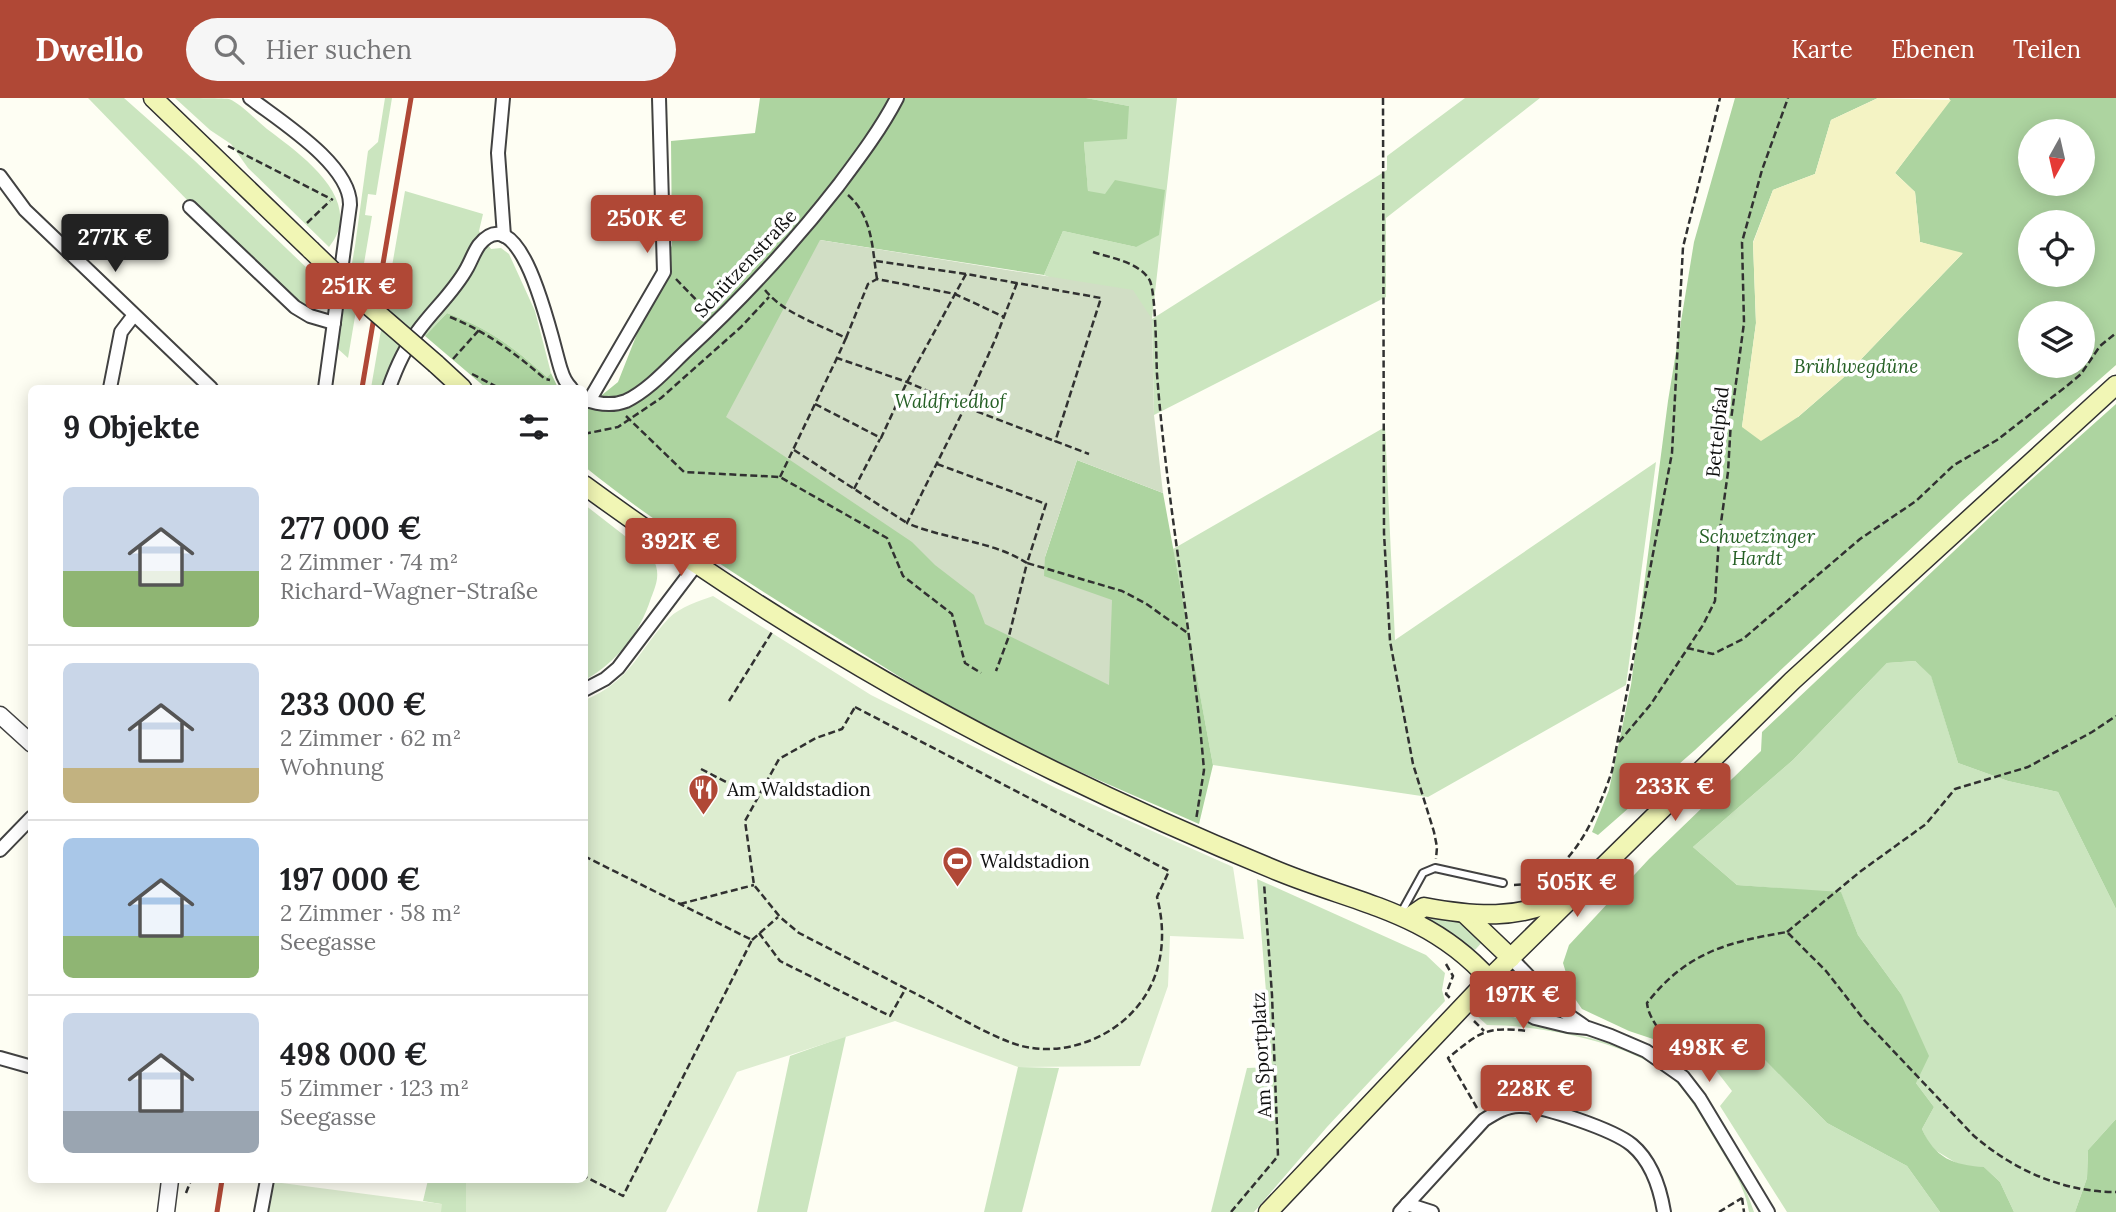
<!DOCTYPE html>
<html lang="de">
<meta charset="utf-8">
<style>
body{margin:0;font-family:Lora,serif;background:#f6f6f6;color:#202124;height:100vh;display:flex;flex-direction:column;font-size:26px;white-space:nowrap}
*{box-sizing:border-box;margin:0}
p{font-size:23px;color:#757577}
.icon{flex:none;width:38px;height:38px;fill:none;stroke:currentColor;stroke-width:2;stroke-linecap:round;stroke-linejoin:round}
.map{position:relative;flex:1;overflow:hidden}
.panel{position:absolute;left:28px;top:287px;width:560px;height:798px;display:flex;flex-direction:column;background:#fff;border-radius:10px;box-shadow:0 4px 18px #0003}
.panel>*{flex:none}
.needle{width:46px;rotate:188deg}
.controls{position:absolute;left:2018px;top:21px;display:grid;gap:14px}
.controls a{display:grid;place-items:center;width:77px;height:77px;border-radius:50%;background:#fff;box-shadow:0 4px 18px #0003;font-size:35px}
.price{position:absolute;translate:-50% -60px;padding:0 16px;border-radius:7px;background:#b04836;color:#fff;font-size:23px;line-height:46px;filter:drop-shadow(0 2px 4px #0008)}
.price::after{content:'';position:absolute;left:50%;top:42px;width:21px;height:16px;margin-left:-10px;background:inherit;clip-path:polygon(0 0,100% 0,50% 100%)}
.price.on{background:#222;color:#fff}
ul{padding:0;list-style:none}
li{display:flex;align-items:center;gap:21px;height:175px;padding:0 35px}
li+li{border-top:2px solid #e0e0e0}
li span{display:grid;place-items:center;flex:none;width:196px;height:140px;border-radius:10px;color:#555}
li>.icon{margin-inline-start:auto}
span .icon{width:84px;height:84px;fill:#fffc;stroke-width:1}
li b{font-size:30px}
h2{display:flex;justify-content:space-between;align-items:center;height:84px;padding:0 35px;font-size:30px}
header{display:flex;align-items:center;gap:42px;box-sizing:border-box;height:98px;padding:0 35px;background:#b04836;color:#fff}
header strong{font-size:33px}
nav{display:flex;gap:38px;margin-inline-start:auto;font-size:24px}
.search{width:490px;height:63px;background:#f6f6f6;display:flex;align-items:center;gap:18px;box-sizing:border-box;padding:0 24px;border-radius:38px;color:#757577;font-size:26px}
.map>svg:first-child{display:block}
.green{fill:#cbe5bf}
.forest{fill:#add4a0;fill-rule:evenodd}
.sand{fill:#f4f3c4}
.cemetery{fill:#d1dec5}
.pitch{fill:#ddedd0}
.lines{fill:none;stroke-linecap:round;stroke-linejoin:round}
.service-casing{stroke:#424242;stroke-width:10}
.minor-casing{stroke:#424242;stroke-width:16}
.tertiary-casing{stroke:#424242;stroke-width:19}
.secondary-casing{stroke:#313131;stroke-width:21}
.path{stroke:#313131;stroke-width:2.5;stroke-dasharray:7 3.5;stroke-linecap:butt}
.service{stroke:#fff;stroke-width:6}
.minor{stroke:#fff;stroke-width:12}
.tertiary{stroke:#fff;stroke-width:16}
.secondary{stroke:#f1f6b5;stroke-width:18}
.rail{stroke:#b04836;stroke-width:5}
.secondary-bridge-casing{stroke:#313131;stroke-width:21;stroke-linecap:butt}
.secondary-bridge{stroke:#f1f6b5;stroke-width:18}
.labels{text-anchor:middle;stroke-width:7;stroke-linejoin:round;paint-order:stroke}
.street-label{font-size:19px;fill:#0f0f0f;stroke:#fff}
.park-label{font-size:19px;font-style:italic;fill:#266026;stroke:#fff}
.poi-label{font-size:19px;fill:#0f0f0f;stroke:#fff;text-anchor:start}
</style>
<header>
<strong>Dwello</strong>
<div class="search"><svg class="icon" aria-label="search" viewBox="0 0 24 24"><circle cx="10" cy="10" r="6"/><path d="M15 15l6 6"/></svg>Hier suchen</div>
<nav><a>Karte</a><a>Ebenen</a><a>Teilen</a></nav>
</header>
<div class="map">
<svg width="2116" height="1114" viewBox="0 0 2116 1114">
<rect width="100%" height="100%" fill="#fefef3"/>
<!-- green -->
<g class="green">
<polygon points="88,0 124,0 195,63 333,195 312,215 297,205 192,107"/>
<path d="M175,0c13,0 44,0 54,1 11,4 28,22 38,30 33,25 100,71 62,118l-81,-79 -17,-24 -21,-14z"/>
<polygon points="385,0 392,0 376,97 368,96 365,117 372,118 348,260 337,250 355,148 368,53 378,44"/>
<polygon points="1086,0 1177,0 1152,221 1387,72 1387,58 1465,0 1540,0 1386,120 1386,199 1154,317 1152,221 1044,177 1063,133 1136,149 1105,97 1088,94 1084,44 1129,8"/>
<path d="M405,93l78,23 -4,17 12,18 10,-1 8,6 26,57 16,62 -4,4c-34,-30 -57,-48 -100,-64l-22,23 -12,-11 -17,27 -13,36h-12z"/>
<polygon points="1385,329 1395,542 1656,364 1626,587 1428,699 1213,667 1173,451"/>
<path d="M585,407l67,52c9,15 5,26 -1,41 -11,35 -34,64 -66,82z"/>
<polygon points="1915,563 1931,577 1958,665 2008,683 2058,694 2116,811 2116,1021 2088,1052 2087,1080 2075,1114 2014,1114 2000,1084 1984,1069 1961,1068 1930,1049 1922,1031 1934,1009 1916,985 1901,896 1858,837 1841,795 1737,787 1693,749 1793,662 1887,565"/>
<polygon points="1257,781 1426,857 1445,875 1442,892 1445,903 1327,1029 1254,1114 1211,1114 1247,970 1272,969"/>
<polygon points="1426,818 1466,825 1484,842 1475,852 1425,821"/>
<path d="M1488,914c25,1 37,12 61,17 41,9 91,17 124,47 18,16 30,39 43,60 15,25 29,48 38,76h-5c-4,-26 -18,-45 -31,-67 -14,-23 -26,-47 -45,-66 -40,-37 -134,-54 -186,-54l-11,-10z"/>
<polygon points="846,938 807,1114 757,1114 790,958"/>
<polygon points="1750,947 1827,1025 1907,1068 1940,1114 1787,1114 1720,1008 1732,993 1715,971"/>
<polygon points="1018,969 1059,970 1022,1114 984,1114"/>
<polygon points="428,1082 466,1082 466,1114 441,1114 441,1106 423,1103"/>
</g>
<!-- forest -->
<g class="forest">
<path d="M760,0h326l43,8 -2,33 -43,3 4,49 17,3 10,-14 50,10 -6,45 -23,12 -73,-16 -19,44 -224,-35 225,317 32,-97 86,33 50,272 -14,59c-76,-34 -154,-65 -227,-105 -48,-26 -94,-56 -141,-85 -84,-52 -169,-105 -246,-167l-1,-64 18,-8 16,-13 54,-137 -1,-104 84,-8z"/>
<path d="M1735,0h143l-47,22 -16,54 -42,16 -20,52 3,81 -14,104 56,-10 45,-39 119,-124 -42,-12 -5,-50 -20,-19 55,-73 -1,-2h167v267l-153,135 -268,250 -97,85 -6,-3 17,-42 22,-105 37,-284 26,-159zM2030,33h52v53h-52zM2030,124h52v53h-52zM2030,215h52v53h-52z"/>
<path d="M447,215c43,16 66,34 100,64l4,-4 7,15h-72l-61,-52z"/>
<path d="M2116,306v505l-58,-117 -50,-11 -50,-18 -27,-87 -16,-15 -28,2 -94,97 -100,87 44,38 104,7 17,43 43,59 28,62 -13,27 18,24 -12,22c13,29 31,36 62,38l16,15 14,30h-74l-33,-46 -80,-43 -77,-78 -29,18 -33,-23 -17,5 -42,-14 -47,-22 -9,-13 -10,-33 6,-18 80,-86 112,-108 1,-19 243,-229z"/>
<polygon points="2116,1021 2116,1114 2075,1114 2087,1080 2088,1052"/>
</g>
<!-- sand -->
<polygon class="sand" points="1878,0 1951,2 1895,75 1915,94 1920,144 1963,155 1843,280 1798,319 1761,343 1742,329 1756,225 1753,145 1773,92 1815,76 1831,22"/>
<!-- cemetery -->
<polygon class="cemetery" points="820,142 1133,192 1152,221 1154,317 1163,395 1077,362 1045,459 1044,478 1112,502 1109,587 985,526 974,497 935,467 912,444 726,319"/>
<!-- pitch -->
<g class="pitch">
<path d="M713,498l158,99 187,94 175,78 11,72 -74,-3 -2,50 -28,80 -122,1 -123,-46 -158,51 -71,140h-200v-32h118l1,-480c47,-20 52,-48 84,-82 11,-11 30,-17 44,-22z"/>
<polygon points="274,1084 442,1106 441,1114 269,1114"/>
</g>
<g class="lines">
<defs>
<polyline id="service" points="1401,815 1423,775 1435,770 1503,785"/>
<g id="minor">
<path d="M250,0c30,23 101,67 100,107l-25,183"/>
<polyline points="503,0 498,55 504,138"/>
<polyline points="0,78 25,112 211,290"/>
<polyline points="190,109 295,209 310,218 334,225"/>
<polyline points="110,290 121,234 134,217"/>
<path d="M389,290c7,-20 15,-39 29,-57 15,-21 36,-39 49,-63 4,-7 7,-16 12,-23 44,-54 75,106 82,125 2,7 5,13 10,18"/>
<path d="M584,301c13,5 29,7 42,2 23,-11 43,-34 61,-51 55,-51 105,-105 151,-164 21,-28 43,-57 59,-88"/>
<polyline points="589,303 664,174 659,0"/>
<polyline points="584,592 605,581 618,570 696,467"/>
<polyline points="0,752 32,719"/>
<polyline points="1511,860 1561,912 1584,928"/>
<polyline points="1489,881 1508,905 1535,920 1568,928 1588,930 1611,938 1646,953 1683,979 1700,1001 1768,1114"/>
<polyline points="0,960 32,969"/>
<polyline points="1407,1106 1432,1114"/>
<polyline points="261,1114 267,1082"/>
<path d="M1400,1114l84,-92c11,-7 22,-14 35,-14 23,-1 95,24 113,39 19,16 28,43 32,67"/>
</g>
<g id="tertiary">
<polyline points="0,617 32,646"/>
<polyline points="166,1114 170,1082"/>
</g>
<g id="secondary">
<polyline points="153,0 311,152"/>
<polyline points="436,266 462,290"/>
<path d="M584,387c149,109 304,205 470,286 74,36 150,70 226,101 79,32 149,40 209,107"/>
<polyline points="1466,817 1511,860"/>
<path d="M1408,820l16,-11c49,9 96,14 141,-11"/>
<polyline points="1268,1114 1489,881 1792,583 2116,287"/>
</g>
</defs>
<!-- service casing -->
<use href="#service" class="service-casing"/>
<!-- minor casing -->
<use href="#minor" class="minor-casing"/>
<!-- tertiary casing -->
<use href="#tertiary" class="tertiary-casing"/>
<!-- secondary casing -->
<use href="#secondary" class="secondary-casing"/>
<!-- path -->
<g class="path">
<polyline points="1383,0 1384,435 1390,543 1413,666 1434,734 1437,749 1436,761"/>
<polyline points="228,48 333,102"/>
<path d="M848,97c25,22 24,53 29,84"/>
<polyline points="307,125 330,103"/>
<path d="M1093,154c18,6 45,10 56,27 7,10 7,77 8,95 10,132 36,263 47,396l-8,50"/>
<polyline points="876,163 966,176"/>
<polyline points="676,181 708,214"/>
<polyline points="1017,185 995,242 965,309 1089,356"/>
<path d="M765,192c18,23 55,35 81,48l-9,20 70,24 58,25 -58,116c39,17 84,17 120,40l-18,73 -13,35"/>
<path d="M450,219c37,15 65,36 95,62l5,1"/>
<polyline points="846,240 868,186 877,181 955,196 1004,219"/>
<polyline points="453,261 479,232"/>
<polyline points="472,276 499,290"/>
<polyline points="815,306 881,340 907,284 966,176 1101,200 1055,344"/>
<polyline points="626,318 684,374 780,379 887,440 903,478 952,516 965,565 981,575"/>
<polyline points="584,336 618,329 661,300 741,229 769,199"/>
<polyline points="794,352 907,425"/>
<polyline points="937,366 1046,406 1027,465 1122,493 1145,505 1189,536"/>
<polyline points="780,379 837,260"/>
<polyline points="854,391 880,341"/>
<polyline points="1687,550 1713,556 1743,541 1860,441 1916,403 1954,367 1997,342 2068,287 2081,276 2100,248 2116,235"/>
<polyline points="729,603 772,534"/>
<path d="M855,609l314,164 -12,26c10,38 6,79 -20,110 -29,35 -82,52 -125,36 -30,-11 -62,-31 -90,-46 -41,-21 -82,-43 -123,-64l-19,-16 -26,-32 -9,-64 34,-62 37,-21 26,-9z"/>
<polyline points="1619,644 1651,606 1703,527 1715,503 1719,439 1728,374 1731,322 1744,225 1742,144 1762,72 1788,0"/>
<polyline points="701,671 757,700"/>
<polyline points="584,758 752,842 623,1098 584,1078"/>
<path d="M1514,787c55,0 83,-70 98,-114l60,-318 11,-206 37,-149"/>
<polyline points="680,806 754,787"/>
<polyline points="1787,834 1861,773 1926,726 1955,691 2028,669 2092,634 2116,618"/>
<polyline points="759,835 780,863 890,918 906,890"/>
<polyline points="752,842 778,819"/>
<polyline points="1446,866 1453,878 1446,896 1450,900"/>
<polyline points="1474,923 1484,933"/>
<path d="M1665,948c-3,-18 -16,-25 -18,-43 39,-50 80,-61 140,-71l39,39 39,50 108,114c40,35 90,57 143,57"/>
<path d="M1477,1010l-29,-50c32,-26 37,-32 80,-27"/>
<polyline points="186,1095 191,1082"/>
<polyline points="1742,1100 1744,1114"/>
<polyline points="1231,1114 1278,1058 1272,897 1264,785"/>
<polyline points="1719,1114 1742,1100"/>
</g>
<!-- service -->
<use href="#service" class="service"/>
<!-- minor -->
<use href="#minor" class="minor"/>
<!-- tertiary -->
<use href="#tertiary" class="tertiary"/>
<!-- secondary -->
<use href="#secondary" class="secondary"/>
<!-- rail -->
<g class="rail">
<polyline points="362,290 411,0"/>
<polyline points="217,1114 222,1082"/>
</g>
<defs>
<polyline id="secondary-bridge" points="311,152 369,208 436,266"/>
</defs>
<!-- secondary-bridge casing -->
<use href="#secondary-bridge" class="secondary-bridge-casing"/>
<!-- secondary-bridge -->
<use href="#secondary-bridge" class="secondary-bridge"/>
</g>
<!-- icons -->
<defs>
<symbol id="restaurant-pin" viewBox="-11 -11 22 30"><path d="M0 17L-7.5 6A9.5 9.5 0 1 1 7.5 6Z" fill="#b04836" stroke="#fff"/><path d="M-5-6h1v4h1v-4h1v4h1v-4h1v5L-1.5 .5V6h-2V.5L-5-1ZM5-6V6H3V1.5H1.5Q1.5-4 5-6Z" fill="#fff"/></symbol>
<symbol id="stadium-pin" viewBox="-11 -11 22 30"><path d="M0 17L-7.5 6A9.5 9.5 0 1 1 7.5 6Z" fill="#b04836" stroke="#fff"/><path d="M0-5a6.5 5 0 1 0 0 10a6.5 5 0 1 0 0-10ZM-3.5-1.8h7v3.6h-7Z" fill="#fff"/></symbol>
</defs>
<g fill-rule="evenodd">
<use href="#restaurant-pin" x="686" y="674" width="35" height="47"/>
<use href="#stadium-pin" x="940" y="746" width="35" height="47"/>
</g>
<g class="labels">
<!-- street labels -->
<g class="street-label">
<text transform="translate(745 165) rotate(-47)" y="7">Schützenstraße</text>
<text transform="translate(1717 334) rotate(-84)" y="7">Bettelpfad</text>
<text transform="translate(1261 957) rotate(-93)" y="7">Am Sportplatz</text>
</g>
<!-- park labels -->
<g class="park-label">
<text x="1856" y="275">Brühlwegdüne</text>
<text x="950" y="310">Waldfriedhof</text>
<text x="1757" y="445">Schwetzinger<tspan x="1757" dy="22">Hardt</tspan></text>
</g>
<!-- poi labels -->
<g class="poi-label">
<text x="727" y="698">Am Waldstadion</text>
<text x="980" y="770">Waldstadion</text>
</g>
</g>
</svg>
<div class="controls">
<a><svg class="needle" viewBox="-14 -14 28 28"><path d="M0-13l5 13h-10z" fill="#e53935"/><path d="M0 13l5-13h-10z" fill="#757577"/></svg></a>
<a><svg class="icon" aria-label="locate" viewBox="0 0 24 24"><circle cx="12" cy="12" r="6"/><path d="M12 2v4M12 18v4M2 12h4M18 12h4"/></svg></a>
<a><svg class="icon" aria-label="layers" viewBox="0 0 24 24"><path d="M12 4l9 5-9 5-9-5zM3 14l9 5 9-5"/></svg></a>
</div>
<b class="price" style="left:647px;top:157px">250K €</b>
<b class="price on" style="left:115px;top:176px">277K €</b>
<b class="price" style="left:359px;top:225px">251K €</b>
<b class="price" style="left:681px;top:480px">392K €</b>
<b class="price" style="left:1675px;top:725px">233K €</b>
<b class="price" style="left:1577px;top:821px">505K €</b>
<b class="price" style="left:1523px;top:933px">197K €</b>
<b class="price" style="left:1709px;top:986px">498K €</b>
<b class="price" style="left:1536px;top:1027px">228K €</b>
<section class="panel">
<h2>9 Objekte<svg class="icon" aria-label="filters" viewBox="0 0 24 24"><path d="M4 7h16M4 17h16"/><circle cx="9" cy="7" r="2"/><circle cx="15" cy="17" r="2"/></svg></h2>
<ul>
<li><span style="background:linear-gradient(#c9d6e8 60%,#8fb573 0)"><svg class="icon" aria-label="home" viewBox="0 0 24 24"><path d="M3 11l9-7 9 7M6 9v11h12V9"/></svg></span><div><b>277 000 €</b><p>2 Zimmer · 74 m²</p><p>Richard-Wagner-Straße</p></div></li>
<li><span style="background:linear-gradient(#c9d6e8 75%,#c2b280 0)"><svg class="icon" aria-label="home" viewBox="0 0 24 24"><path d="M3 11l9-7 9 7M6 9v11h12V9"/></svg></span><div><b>233 000 €</b><p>2 Zimmer · 62 m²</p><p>Wohnung</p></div></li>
<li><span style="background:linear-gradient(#a9c7e8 70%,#8fb573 0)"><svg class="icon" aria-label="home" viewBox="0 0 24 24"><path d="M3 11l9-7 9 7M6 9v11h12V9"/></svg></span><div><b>197 000 €</b><p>2 Zimmer · 58 m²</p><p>Seegasse</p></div></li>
<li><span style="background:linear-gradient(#c9d6e8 70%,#9aa5b1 0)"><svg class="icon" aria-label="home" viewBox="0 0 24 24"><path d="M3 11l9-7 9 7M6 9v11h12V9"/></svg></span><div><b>498 000 €</b><p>5 Zimmer · 123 m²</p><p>Seegasse</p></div></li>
</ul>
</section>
</div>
